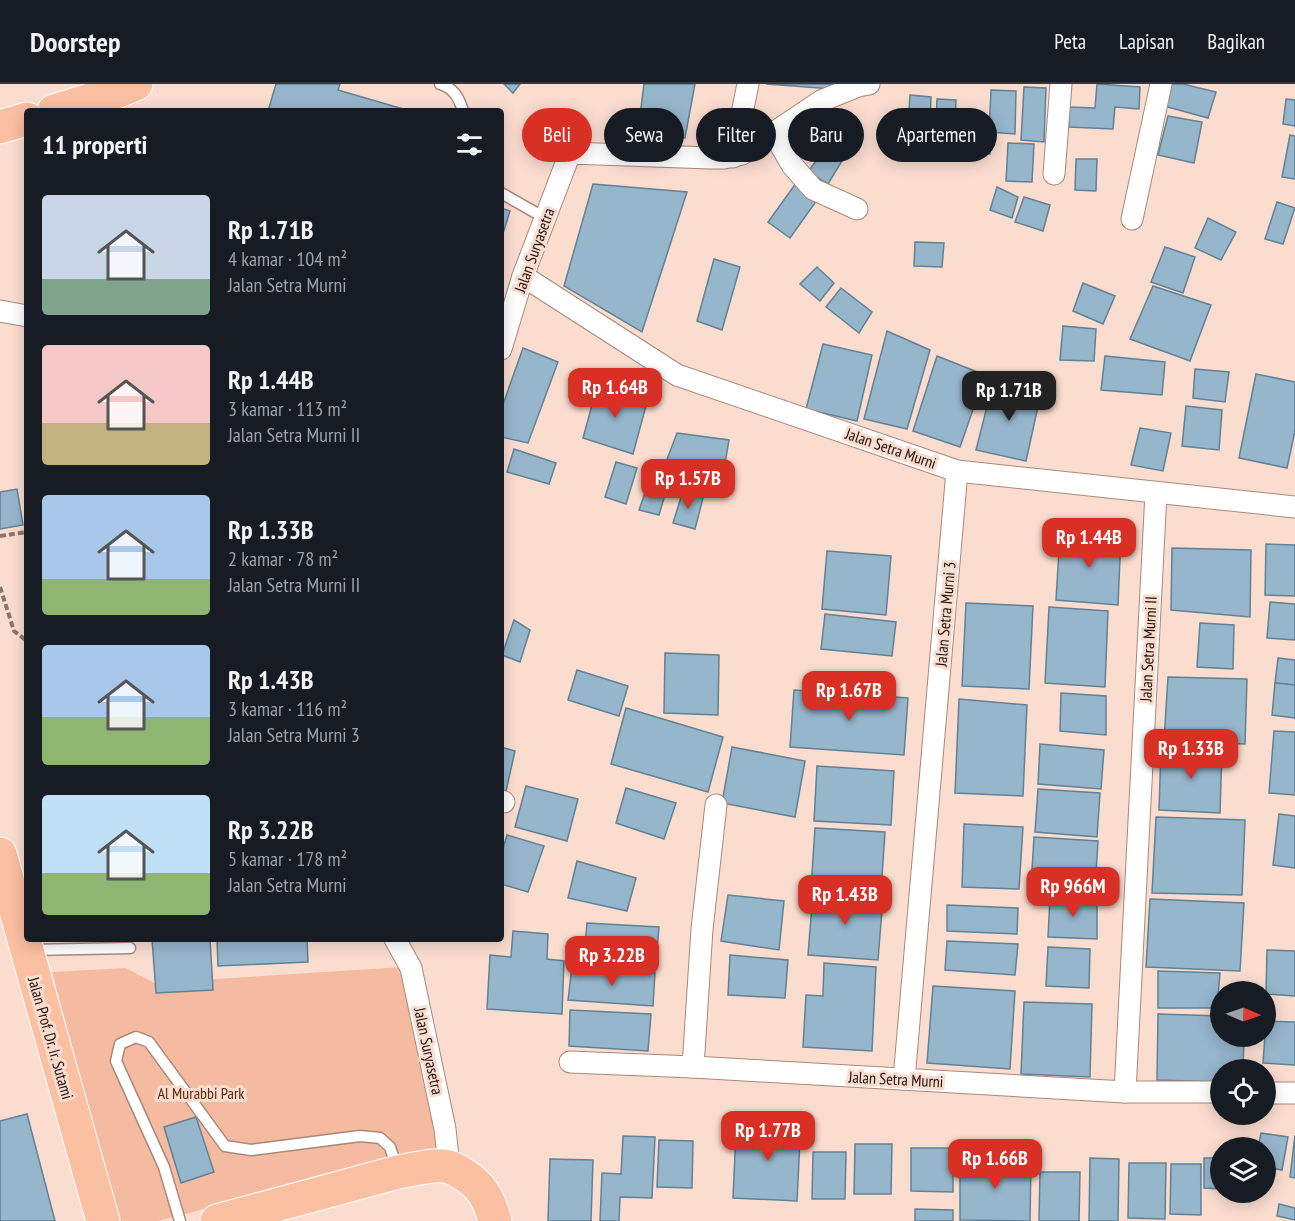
<!DOCTYPE html>
<html lang="id">
<meta charset="utf-8">
<style>
body{margin:0;font-family:"PT Sans Narrow",sans-serif;background:#20242c;color:#f1f3f6;height:100vh;display:flex;flex-direction:column;font-size:22px;white-space:nowrap}
*{box-sizing:border-box;margin:0}
p{font-size:20px;color:#9ea1a6}
.icon{flex:none;width:33px;height:33px;fill:none;stroke:currentColor;stroke-width:2;stroke-linecap:round;stroke-linejoin:round}
.map{position:relative;flex:1;overflow:hidden}
.sheet{position:absolute;left:24px;top:24px;width:480px;height:834px;display:flex;flex-direction:column;background:#171b24;border-radius:6px;box-shadow:0 3px 15px #0003}
.sheet>*{flex:none}
.hud{position:absolute;left:522px;top:24px;width:570px;height:54px;display:flex;gap:12px}
.needle{width:39px;rotate:92deg}
.buttons{position:absolute;left:1210px;top:897px;display:grid;gap:12px}
.buttons a{display:grid;place-items:center;width:66px;height:66px;border-radius:50%;background:#171b24;box-shadow:0 3px 15px #0003;font-size:30px}
.price{position:absolute;translate:-50% -51px;padding:0 14px;border-radius:12px;background:#d93025;color:#fff;font-size:20px;line-height:39px;filter:drop-shadow(0 2px 3px #0008)}
.price::after{content:'';position:absolute;left:50%;top:36px;width:18px;height:14px;margin-left:-9px;background:inherit;clip-path:polygon(0 0,100% 0,50% 100%)}
.price.on{background:#222;color:#fff}
ul{padding:0;list-style:none}
li{display:flex;align-items:center;gap:18px;height:150px;padding:0 18px}
li span{display:grid;place-items:center;flex:none;width:168px;height:120px;border-radius:6px;color:#555}
li>.icon{margin-inline-start:auto}
span .icon{width:72px;height:72px;fill:#fffc;stroke-width:1}
li b{font-size:26px}
h2{display:flex;justify-content:space-between;align-items:center;height:72px;padding:0 18px;font-size:26px}
.chip{padding:0 21px;border-radius:27px;background:#171b24;box-shadow:0 3px 15px #0003;font-size:21px;line-height:54px}
.chip.on{background:#d93025;color:#fff}
header{display:flex;align-items:center;gap:36px;box-sizing:border-box;height:84px;padding:0 30px;background:#171b24;border-bottom:2px solid #363941}
header strong{font-size:28px}
nav{display:flex;gap:33px;margin-inline-start:auto;font-size:21px}
.map>svg:first-child{display:block}
.green{fill:#f4bba0}
.building{fill:#96b6cc;stroke:#628195;stroke-width:1.5}
.lines{fill:none;stroke-linecap:round;stroke-linejoin:round}
.lane-casing{stroke:#a98879;stroke-width:13}
.street-casing{stroke:#a98879;stroke-width:23}
.primary-casing{stroke:#fff;stroke-width:35}
.path{stroke:#8a756b;stroke-width:4;stroke-dasharray:6 3;stroke-linecap:butt}
.lane{stroke:#fff;stroke-width:10}
.street{stroke:#fff;stroke-width:21}
.primary{stroke:#fbbfa1;stroke-width:33}
.labels{text-anchor:middle;stroke-width:6;stroke-linejoin:round;paint-order:stroke}
.street-label{font-size:16px;fill:#1a0e08;stroke:#fbddd0}
.park-label{font-size:16px;fill:#5e2605;stroke:#fbddd0}
</style>
<header>
<strong>Doorstep</strong>
<nav><a>Peta</a><a>Lapisan</a><a>Bagikan</a></nav>
</header>
<div class="map">
<svg width="1295" height="1137" viewBox="0 0 1295 1137">
<rect width="100%" height="100%" fill="#fbddd0"/>
<!-- green -->
<polygon class="green" points="403,883 446,1062 158,1137 118,1137 52,888 126,884 154,899"/>
<!-- building -->
<g class="building">
<polygon points="276,0 340,0 338,6 410,27 268,27"/>
<polygon points="504,0 520,0 513,9"/>
<polygon points="644,0 695,0 685,54 638,47"/>
<polygon points="766,0 847,0 846,6"/>
<polygon points="1097,0 1140,3 1139,25 1115,23 1113,45 1069,43 1069,23 1095,24"/>
<polygon points="1170,0 1183,0 1216,8 1208,34 1164,22"/>
<polygon points="1024,3 1046,4 1044,58 1021,56"/>
<polygon points="991,6 1016,7 1015,50 989,48"/>
<polygon points="910,11 931,13 930,43 908,41"/>
<polygon points="937,15 956,16 955,43 936,42"/>
<polygon points="1286,15 1295,16 1295,42 1283,40"/>
<polygon points="1168,32 1202,38 1194,79 1158,71"/>
<polygon points="951,47 990,50 990,70 950,68"/>
<polygon points="1290,51 1295,52 1295,95 1282,93"/>
<polygon points="1008,59 1034,60 1032,98 1006,97"/>
<polygon points="828,60 845,72 828,100 808,88"/>
<polygon points="1076,75 1097,75 1096,107 1075,106"/>
<polygon points="799,95 820,112 790,154 768,138"/>
<polygon points="593,100 687,108 642,248 564,202"/>
<polygon points="997,103 1018,113 1012,134 990,126"/>
<polygon points="1024,113 1050,121 1043,147 1015,138"/>
<polygon points="1277,118 1295,124 1283,160 1265,155"/>
<polygon points="501,124 510,127 501,156"/>
<polygon points="1208,134 1236,148 1221,176 1195,164"/>
<polygon points="915,158 944,159 942,183 914,182"/>
<polygon points="1165,163 1195,173 1183,209 1151,198"/>
<polygon points="714,175 740,183 722,246 697,237"/>
<polygon points="817,183 834,199 820,217 800,200"/>
<polygon points="1083,199 1115,212 1103,240 1073,227"/>
<polygon points="1153,202 1211,221 1190,277 1130,255"/>
<polygon points="841,204 872,228 859,249 826,223"/>
<polygon points="1063,242 1096,245 1094,277 1060,276"/>
<polygon points="887,247 930,266 907,345 864,335"/>
<polygon points="823,260 872,271 857,337 806,325"/>
<polygon points="523,264 558,278 528,359 501,353 501,326"/>
<polygon points="937,272 985,291 960,363 913,347"/>
<polygon points="1105,272 1165,278 1162,311 1101,306"/>
<polygon points="1195,285 1229,288 1225,318 1193,314"/>
<polygon points="1256,290 1295,298 1295,347 1287,384 1239,374"/>
<polygon points="598,299 647,318 633,370 583,354"/>
<polygon points="993,299 1041,309 1026,377 976,366"/>
<polygon points="1186,322 1222,326 1219,366 1182,362"/>
<polygon points="1140,344 1171,349 1163,387 1131,381"/>
<polygon points="677,349 729,356 721,403 661,391"/>
<polygon points="514,365 556,379 549,400 507,388"/>
<polygon points="616,378 637,384 626,420 605,413"/>
<polygon points="651,392 669,397 659,431 639,426"/>
<polygon points="17,405 23,441 0,445 0,408"/>
<polygon points="683,407 703,414 695,445 673,439"/>
<polygon points="1060,450 1121,452 1118,521 1056,516"/>
<polygon points="1266,460 1295,461 1295,512 1265,511"/>
<polygon points="1172,464 1251,466 1250,533 1171,526"/>
<polygon points="827,467 891,472 886,531 822,525"/>
<polygon points="1270,518 1295,520 1295,556 1267,554"/>
<polygon points="966,519 1033,522 1029,605 962,602"/>
<polygon points="1049,523 1108,527 1105,603 1045,599"/>
<polygon points="825,530 896,538 892,572 821,565"/>
<polygon points="514,536 530,546 520,578 502,571"/>
<polygon points="1200,539 1234,541 1233,585 1197,583"/>
<polygon points="665,569 719,571 718,631 664,629"/>
<polygon points="1278,574 1295,576 1295,601 1275,599"/>
<polygon points="577,586 628,602 619,632 568,616"/>
<polygon points="1168,593 1247,595 1245,660 1164,656"/>
<polygon points="1275,599 1295,601 1295,634 1272,631"/>
<polygon points="794,606 908,614 904,671 790,663"/>
<polygon points="1061,609 1106,612 1106,651 1060,647"/>
<polygon points="959,615 1027,621 1023,712 955,709"/>
<polygon points="626,624 723,653 708,708 611,680"/>
<polygon points="1274,647 1295,648 1295,711 1269,709"/>
<polygon points="1040,660 1104,666 1101,705 1038,700"/>
<polygon points="501,663 515,667 506,707 501,706"/>
<polygon points="732,663 805,677 795,733 722,719"/>
<polygon points="1161,663 1222,665 1220,729 1159,726"/>
<polygon points="817,682 894,687 891,741 814,737"/>
<polygon points="526,702 578,715 567,757 515,743"/>
<polygon points="626,704 676,719 664,755 616,739"/>
<polygon points="1038,705 1100,709 1097,753 1035,748"/>
<polygon points="1279,730 1295,732 1295,784 1273,781"/>
<polygon points="1156,733 1245,736 1242,811 1152,809"/>
<polygon points="964,740 1023,743 1019,805 962,803"/>
<polygon points="815,744 885,748 881,808 811,804"/>
<polygon points="507,751 544,762 528,808 501,800 501,771"/>
<polygon points="1034,753 1098,757 1095,806 1031,802"/>
<polygon points="577,777 636,794 627,827 568,814"/>
<polygon points="813,808 883,813 878,876 808,871"/>
<polygon points="728,811 784,817 779,866 721,857"/>
<polygon points="1050,813 1097,815 1097,855 1048,853"/>
<polygon points="1150,815 1244,819 1240,887 1146,883"/>
<polygon points="947,821 1018,824 1017,850 947,847"/>
<polygon points="587,839 659,843 656,878 584,872"/>
<polygon points="513,847 548,850 547,875 564,877 562,930 487,925 490,871 511,873"/>
<polygon points="152,855 210,855 213,906 156,909"/>
<polygon points="217,855 307,855 308,878 218,882"/>
<polygon points="947,857 1018,860 1015,891 945,886"/>
<polygon points="1048,863 1090,865 1089,904 1046,902"/>
<polygon points="1267,866 1295,867 1295,912 1266,910"/>
<polygon points="730,871 788,876 785,914 728,911"/>
<polygon points="824,879 876,883 872,967 803,963 806,911 823,912"/>
<polygon points="572,883 655,889 653,922 568,916"/>
<polygon points="1158,887 1220,889 1217,924 1158,924"/>
<polygon points="933,902 1015,907 1010,985 927,979"/>
<polygon points="1024,918 1092,920 1090,993 1021,990"/>
<polygon points="570,926 651,930 648,967 569,962"/>
<polygon points="1158,930 1221,932 1221,952 1244,952 1243,986 1221,986 1221,998 1157,996"/>
<polygon points="1266,937 1295,938 1295,981 1263,979"/>
<polygon points="27,1030 55,1137 0,1137 0,1037"/>
<polygon points="196,1033 214,1088 181,1099 164,1043"/>
<polygon points="767,1034 801,1036 797,1117 733,1114 736,1047 766,1049"/>
<polygon points="1261,1049 1288,1053 1282,1086 1266,1083 1266,1064 1258,1064"/>
<polygon points="1295,1051 1295,1094 1290,1093"/>
<polygon points="623,1052 655,1053 652,1114 620,1113 619,1137 600,1137 602,1089 621,1090"/>
<polygon points="659,1056 693,1057 692,1104 657,1103"/>
<polygon points="855,1060 892,1060 891,1110 854,1110"/>
<polygon points="911,1064 953,1064 953,1108 911,1107"/>
<polygon points="813,1068 846,1068 845,1115 812,1115"/>
<polygon points="1090,1074 1119,1075 1118,1137 1089,1137"/>
<polygon points="1204,1074 1221,1074 1221,1105 1204,1104"/>
<polygon points="550,1075 593,1076 591,1137 548,1137"/>
<polygon points="960,1076 1031,1077 1030,1137 960,1136"/>
<polygon points="1129,1079 1166,1079 1165,1135 1128,1134"/>
<polygon points="1171,1080 1201,1080 1201,1131 1170,1130"/>
<polygon points="1040,1088 1080,1088 1079,1137 1039,1137"/>
<polygon points="1279,1120 1295,1124 1295,1136 1277,1132"/>
<polygon points="915,1125 953,1126 953,1137 915,1137"/>
</g>
<g class="lines">
<defs>
<g id="lane">
<path d="M440,0c14,4 19,14 23,27"/>
<polyline points="501,109 545,134"/>
<polyline points="29,866 130,864"/>
<polyline points="180,1137 164,1083 116,977 120,960 136,953 149,958 225,1062 251,1066 360,1052 380,1054 390,1063 397,1084"/>
</g>
<g id="street">
<polyline points="774,50 792,81 813,105 857,125"/>
<polyline points="733,73 748,0"/>
<polyline points="1054,90 1061,0"/>
<polyline points="1132,135 1161,0"/>
<polyline points="523,192 677,291 957,387 1295,423"/>
<polyline points="0,227 27,232"/>
<polyline points="501,265 523,192 570,69 710,74 724,74 742,70 821,17 858,2 869,0"/>
<polyline points="501,717 504,718"/>
<polyline points="395,855 411,884 445,1045 449,1082"/>
<polyline points="570,978 693,983 1125,1008 1221,1008"/>
<polyline points="693,983 702,845 716,721"/>
<polyline points="904,995 957,387"/>
<polyline points="1125,1008 1156,409"/>
<polyline points="1266,1009 1295,1009"/>
</g>
<g id="primary">
<polyline points="54,27 116,8 136,0"/>
<polyline points="0,43 27,35"/>
<polyline points="0,770 103,1137"/>
<path d="M217,1137l181,-49c13,-2 38,-9 51,-5 4,1 9,4 12,6 21,12 28,26 34,48"/>
</g>
</defs>
<!-- lane casing -->
<use href="#lane" class="lane-casing"/>
<!-- street casing -->
<use href="#street" class="street-casing"/>
<!-- primary casing -->
<use href="#primary" class="primary-casing"/>
<!-- path -->
<g class="path">
<polyline points="0,452 27,448"/>
<polyline points="0,503 14,547 27,557"/>
</g>
<!-- lane -->
<use href="#lane" class="lane"/>
<!-- street -->
<use href="#street" class="street"/>
<!-- primary -->
<use href="#primary" class="primary"/>
</g>
<g class="labels">
<!-- street labels -->
<g class="street-label">
<text transform="translate(534 166) rotate(-70)" y="6">Jalan Suryasetra</text>
<text transform="translate(891 364) rotate(19)" y="6">Jalan Setra Murni</text>
<text transform="translate(945 530) rotate(-85)" y="6">Jalan Setra Murni 3</text>
<text transform="translate(1148 565) rotate(-87)" y="6">Jalan Setra Murni II</text>
<text transform="translate(51 954) rotate(74)" y="6">Jalan Prof. Dr. Ir. Sutami</text>
<text transform="translate(429 967) rotate(78)" y="6">Jalan Suryasetra</text>
<text transform="translate(896 995) rotate(3)" y="6">Jalan Setra Murni</text>
</g>
<!-- park labels -->
<g class="park-label">
<text x="201" y="1015">Al Murabbi Park</text>
</g>
</g>
</svg>
<div class="buttons">
<a><svg class="needle" viewBox="-14 -14 28 28"><path d="M0-13l5 13h-10z" fill="#e53935"/><path d="M0 13l5-13h-10z" fill="#9ea1a6"/></svg></a>
<a><svg class="icon" aria-label="locate" viewBox="0 0 24 24"><circle cx="12" cy="12" r="6"/><path d="M12 2v4M12 18v4M2 12h4M18 12h4"/></svg></a>
<a><svg class="icon" aria-label="layers" viewBox="0 0 24 24"><path d="M12 4l9 5-9 5-9-5zM3 14l9 5 9-5"/></svg></a>
</div>
<b class="price" style="left:615px;top:335px">Rp 1.64B</b>
<b class="price on" style="left:1009px;top:338px">Rp 1.71B</b>
<b class="price" style="left:688px;top:426px">Rp 1.57B</b>
<b class="price" style="left:1089px;top:485px">Rp 1.44B</b>
<b class="price" style="left:849px;top:638px">Rp 1.67B</b>
<b class="price" style="left:1191px;top:696px">Rp 1.33B</b>
<b class="price" style="left:1073px;top:834px">Rp 966M</b>
<b class="price" style="left:845px;top:842px">Rp 1.43B</b>
<b class="price" style="left:612px;top:903px">Rp 3.22B</b>
<b class="price" style="left:768px;top:1078px">Rp 1.77B</b>
<b class="price" style="left:995px;top:1106px">Rp 1.66B</b>
<div class="hud">
<a class="chip on">Beli</a>
<a class="chip">Sewa</a>
<a class="chip">Filter</a>
<a class="chip">Baru</a>
<a class="chip">Apartemen</a>
</div>
<section class="sheet">
<h2>11 properti<svg class="icon" aria-label="filters" viewBox="0 0 24 24"><path d="M4 7h16M4 17h16"/><circle cx="9" cy="7" r="2"/><circle cx="15" cy="17" r="2"/></svg></h2>
<ul>
<li><span style="background:linear-gradient(#c9d6e8 70%,#7fa58c 0)"><svg class="icon" aria-label="home" viewBox="0 0 24 24"><path d="M3 11l9-7 9 7M6 9v11h12V9"/></svg></span><div><b>Rp 1.71B</b><p>4 kamar · 104 m²</p><p>Jalan Setra Murni</p></div></li>
<li><span style="background:linear-gradient(#f6c9c9 65%,#c2b280 0)"><svg class="icon" aria-label="home" viewBox="0 0 24 24"><path d="M3 11l9-7 9 7M6 9v11h12V9"/></svg></span><div><b>Rp 1.44B</b><p>3 kamar · 113 m²</p><p>Jalan Setra Murni II</p></div></li>
<li><span style="background:linear-gradient(#a9c7e8 70%,#8fb573 0)"><svg class="icon" aria-label="home" viewBox="0 0 24 24"><path d="M3 11l9-7 9 7M6 9v11h12V9"/></svg></span><div><b>Rp 1.33B</b><p>2 kamar · 78 m²</p><p>Jalan Setra Murni II</p></div></li>
<li><span style="background:linear-gradient(#a9c7e8 60%,#8fb573 0)"><svg class="icon" aria-label="home" viewBox="0 0 24 24"><path d="M3 11l9-7 9 7M6 9v11h12V9"/></svg></span><div><b>Rp 1.43B</b><p>3 kamar · 116 m²</p><p>Jalan Setra Murni 3</p></div></li>
<li><span style="background:linear-gradient(#bfe0f5 65%,#8fb573 0)"><svg class="icon" aria-label="home" viewBox="0 0 24 24"><path d="M3 11l9-7 9 7M6 9v11h12V9"/></svg></span><div><b>Rp 3.22B</b><p>5 kamar · 178 m²</p><p>Jalan Setra Murni</p></div></li>
</ul>
</section>
</div>
